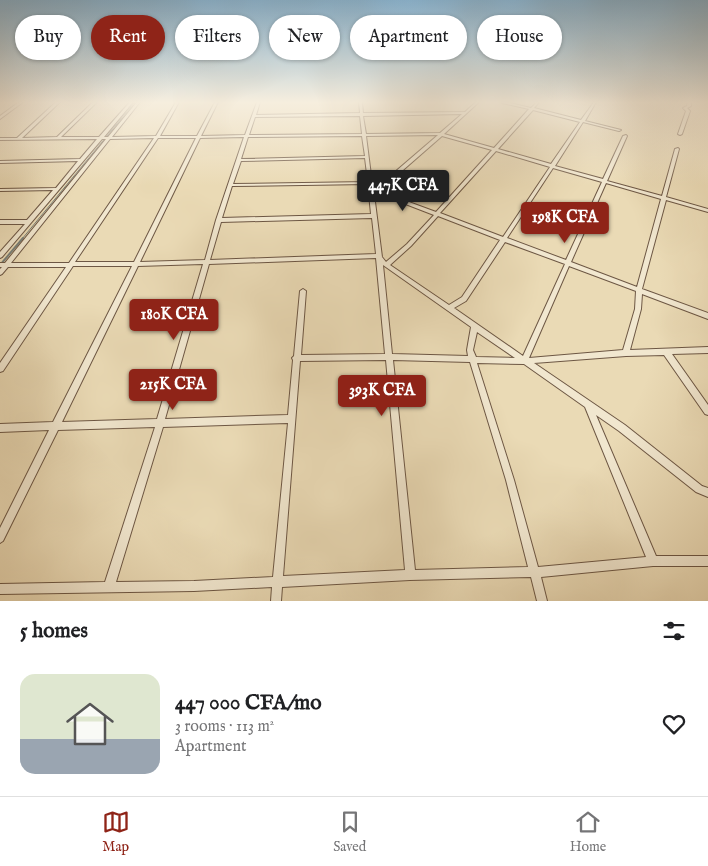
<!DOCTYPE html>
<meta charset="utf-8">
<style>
body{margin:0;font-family:"IM FELL English",serif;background:#f6f6f6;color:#202124;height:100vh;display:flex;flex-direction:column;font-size:19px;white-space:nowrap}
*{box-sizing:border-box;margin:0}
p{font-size:16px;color:#757577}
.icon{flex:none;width:28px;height:28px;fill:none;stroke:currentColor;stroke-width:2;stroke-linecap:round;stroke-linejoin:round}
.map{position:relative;height:601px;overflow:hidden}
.drawer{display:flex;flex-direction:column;background:#fff;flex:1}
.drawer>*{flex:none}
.top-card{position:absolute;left:15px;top:15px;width:679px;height:45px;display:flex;gap:10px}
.price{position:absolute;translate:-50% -42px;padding:0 11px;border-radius:5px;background:#8f2418;color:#fff;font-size:16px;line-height:32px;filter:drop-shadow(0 1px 2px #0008)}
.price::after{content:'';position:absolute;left:50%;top:30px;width:15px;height:11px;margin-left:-8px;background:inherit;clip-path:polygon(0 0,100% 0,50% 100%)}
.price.on{background:#222;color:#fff}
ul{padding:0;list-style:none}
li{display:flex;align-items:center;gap:15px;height:125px;padding:0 20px}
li+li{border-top:1px solid #e0e0e0}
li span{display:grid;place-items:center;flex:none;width:140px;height:100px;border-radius:15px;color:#555}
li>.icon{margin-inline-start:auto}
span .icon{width:60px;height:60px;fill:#fffc;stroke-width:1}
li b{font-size:21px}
h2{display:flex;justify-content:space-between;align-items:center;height:60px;padding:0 20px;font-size:21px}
.chip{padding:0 18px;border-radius:22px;background:#fff;box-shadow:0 1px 4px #0004;font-size:18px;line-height:45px}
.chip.on{background:#8f2418;color:#fff}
.dock{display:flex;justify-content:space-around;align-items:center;height:70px;border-top:1px solid #e0e0e0;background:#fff;font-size:14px;color:#757577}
.dock a{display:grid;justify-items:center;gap:2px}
.dock .on{color:#8f2418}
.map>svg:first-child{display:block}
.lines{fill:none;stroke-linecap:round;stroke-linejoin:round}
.stream-far1{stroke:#78807a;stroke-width:1}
.stream{stroke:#78807a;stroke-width:2}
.street-casing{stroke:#6d5744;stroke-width:2}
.street{fill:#f1e7cf;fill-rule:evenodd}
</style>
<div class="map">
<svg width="708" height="601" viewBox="0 0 708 601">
<rect width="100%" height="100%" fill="#eadab5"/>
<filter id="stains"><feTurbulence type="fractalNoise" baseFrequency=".004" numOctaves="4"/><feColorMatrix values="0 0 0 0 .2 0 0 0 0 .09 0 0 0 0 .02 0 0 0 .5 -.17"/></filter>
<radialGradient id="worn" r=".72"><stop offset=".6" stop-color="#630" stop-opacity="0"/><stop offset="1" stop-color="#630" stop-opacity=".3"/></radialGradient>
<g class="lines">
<!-- stream-far1 -->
<polyline class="stream-far1" points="22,239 135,102"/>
<!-- stream -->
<polyline class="stream" points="0,265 23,238"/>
<defs>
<g id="street">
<polygon points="19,102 23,102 0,119 0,116"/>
<path d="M56,102h4l-38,36 35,-1 36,-35h4l-36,35h38l31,-35h3l-29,35h4l29,-35h3l-28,35 44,-1 20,-34h3l-19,34h37l18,-34h3l-17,34 44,-1 12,-33h3l-4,13 104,-2 -1,-11h3l1,11 102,-1 11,-10h3l-35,32 50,14 35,-39 -27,-6v-1h4l25,6 6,-6h2l-5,6 47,12 13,-18h2l-11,19 36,9 -2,1 -36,-9 -28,44 48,13 20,-43 3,-1 1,1 -20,45 55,15 13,-47 3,-1 1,1 -13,48 42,12v3l-42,-12 -24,89 66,24v6l-66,-25 -1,15 -11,41 78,-3v6l-36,1 36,51v10l-3,-1 -41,-59 -38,1 -92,7 91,62 77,61 6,2v9l-12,-5 -77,-61 -23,-16 60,141h52v10h-55l-112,11 6,24h-10l-6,-24 -121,3 -128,7 -1,14h-10l1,-14 -78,4 -194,3v-10l105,-2 50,-155 -97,3 -55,111 -3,2v-15l49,-98 -49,2v-8l53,-2 79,-156h-59l-70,105 -3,1v-9l66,-96h-58l-6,7 -2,1v-6l2,-2h-2v-4h5l101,-124h-4l-100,118 -2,1v-6l25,-28h-25v-4h27l26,-30 -53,1v-2l56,-1 22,-27 -78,2v-2l80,-2 17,-20 -97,1v-2h17zM533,110l47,12 -29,42 -53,-15zM462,114l-22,19 -74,1 -3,-18zM360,116l2,18 -113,1 6,-18zM438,135l-64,55 -1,1 -7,-55zM362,136l3,20 -124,3 7,-22zM442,136l50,14 -56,62 -57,-21zM244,137l-28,83 -11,40 -65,2 60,-124zM154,138l-85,125h-58l99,-124zM158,138h38l-62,124h-59zM496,151l54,16 -47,70 -63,-24zM365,158l3,24 -135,2 8,-23zM553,168l49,14 -36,78 -59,-22zM606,183l55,16 -24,88 -66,-25zM368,184l3,30 -149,4 10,-32zM377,193l57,22 -27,29 -21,18 -4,-5 -8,-63zM438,216l62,24 -38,57 -13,8 -59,-40 21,-19zM372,218l4,36 -166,6 11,-38zM505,242l60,22 -42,92 -69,-48 12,-7zM376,258l9,96 -84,1 5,-64 -3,-2 -3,2 -6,65 -2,2 1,2 -5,55 -123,4 44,-155zM203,264l-46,155 -95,3 76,-156zM383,265l88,62 -4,23 1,6 -76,-2zM569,266l67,25 -1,18 -12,41 -94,8zM477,332l38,26 -39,-1 -3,-7zM386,360l19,210 -122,6 17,-215zM393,360l77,2 36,118 22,87 -113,3zM477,363l47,1 61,43 61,150 -108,10 -24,-87zM288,423l-15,154 -79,4 -78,1 47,-155z"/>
<polygon points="688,102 691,102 691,106 687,108 690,111 682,134 680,135 678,134 686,111 683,108 687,106"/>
</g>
</defs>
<!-- street casing -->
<use href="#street" class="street-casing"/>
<!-- street -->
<use href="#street" class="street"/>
</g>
<!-- sky -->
<linearGradient id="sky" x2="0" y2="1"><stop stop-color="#89b6d5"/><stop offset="0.55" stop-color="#f6eede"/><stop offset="1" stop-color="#f6eede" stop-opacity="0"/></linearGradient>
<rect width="708" height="186" fill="url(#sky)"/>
<rect width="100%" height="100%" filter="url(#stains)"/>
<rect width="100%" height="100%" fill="url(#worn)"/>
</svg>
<b class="price on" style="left:403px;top:212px">447K CFA</b>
<b class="price" style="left:565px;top:244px">198K CFA</b>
<b class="price" style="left:174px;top:341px">180K CFA</b>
<b class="price" style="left:173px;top:411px">215K CFA</b>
<b class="price" style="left:382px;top:417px">393K CFA</b>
<div class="top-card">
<a class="chip">Buy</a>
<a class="chip on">Rent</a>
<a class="chip">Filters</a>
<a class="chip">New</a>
<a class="chip">Apartment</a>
<a class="chip">House</a>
</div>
</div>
<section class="drawer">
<h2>5 homes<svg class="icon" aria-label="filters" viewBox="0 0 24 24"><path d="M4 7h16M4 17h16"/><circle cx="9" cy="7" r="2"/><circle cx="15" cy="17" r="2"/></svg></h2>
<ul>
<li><span style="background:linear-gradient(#dfe7d0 65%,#9aa5b1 0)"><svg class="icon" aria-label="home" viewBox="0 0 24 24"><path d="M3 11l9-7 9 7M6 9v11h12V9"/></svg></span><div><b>447 000 CFA/mo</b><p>3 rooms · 113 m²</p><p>Apartment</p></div><svg class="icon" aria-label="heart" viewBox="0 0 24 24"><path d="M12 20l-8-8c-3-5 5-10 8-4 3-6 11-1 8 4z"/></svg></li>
</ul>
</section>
<nav class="dock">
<a class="on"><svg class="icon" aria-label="map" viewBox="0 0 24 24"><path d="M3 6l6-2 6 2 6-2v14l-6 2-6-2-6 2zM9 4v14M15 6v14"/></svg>Map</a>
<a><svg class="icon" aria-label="saved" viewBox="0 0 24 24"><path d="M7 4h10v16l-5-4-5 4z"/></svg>Saved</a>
<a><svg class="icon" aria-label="home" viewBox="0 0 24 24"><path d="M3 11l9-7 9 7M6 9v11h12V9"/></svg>Home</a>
</nav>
